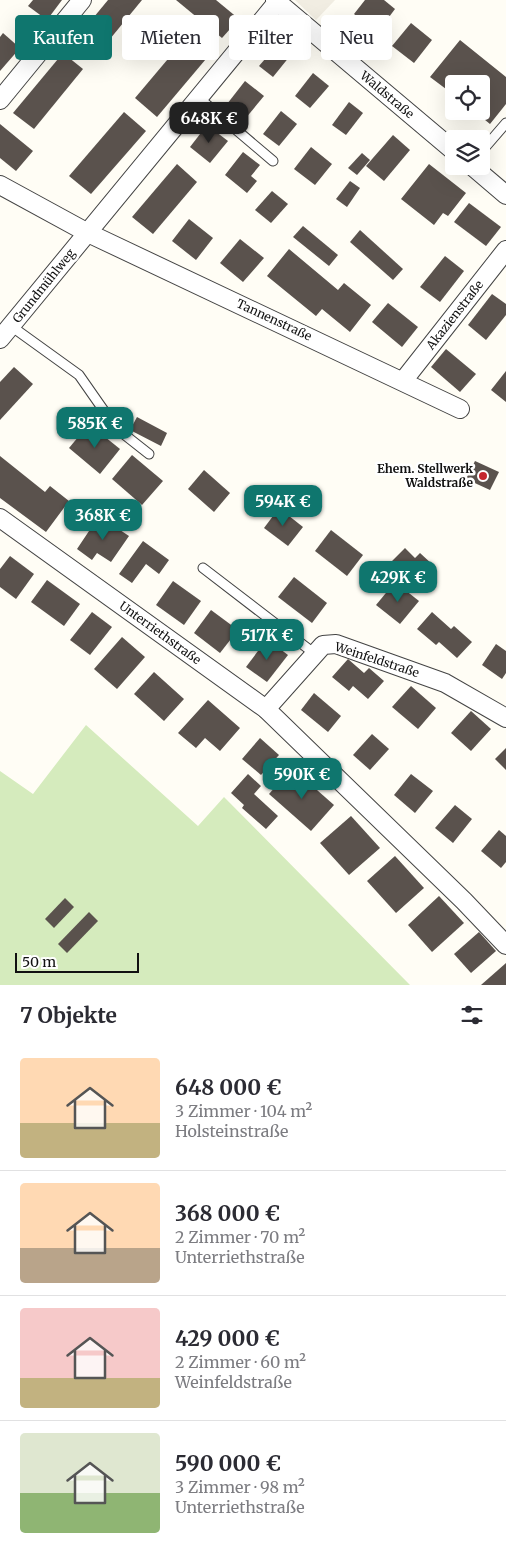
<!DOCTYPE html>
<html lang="de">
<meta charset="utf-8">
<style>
body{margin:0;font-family:Merriweather,serif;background:#f2f2f3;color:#2b2b33;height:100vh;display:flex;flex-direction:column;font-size:19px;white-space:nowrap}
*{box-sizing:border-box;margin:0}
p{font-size:16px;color:#7c7c81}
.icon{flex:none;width:28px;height:28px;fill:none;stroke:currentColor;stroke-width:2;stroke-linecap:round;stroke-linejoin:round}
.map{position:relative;height:985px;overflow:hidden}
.details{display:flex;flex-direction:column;background:#fff;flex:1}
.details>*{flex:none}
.hud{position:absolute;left:15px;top:15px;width:476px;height:45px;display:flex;gap:10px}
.tools{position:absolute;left:445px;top:75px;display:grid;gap:10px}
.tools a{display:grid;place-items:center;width:45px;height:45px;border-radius:5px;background:#fff;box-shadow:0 5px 20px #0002;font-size:25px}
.scale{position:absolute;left:15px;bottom:12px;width:124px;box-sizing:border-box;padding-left:5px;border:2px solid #111;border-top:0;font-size:14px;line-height:18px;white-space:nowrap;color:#111;-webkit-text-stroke:4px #fff;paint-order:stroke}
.price{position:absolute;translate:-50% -42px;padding:0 11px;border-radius:10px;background:#0f766e;color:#fff;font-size:16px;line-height:32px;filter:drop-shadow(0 1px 2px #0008)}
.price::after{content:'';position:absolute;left:50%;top:30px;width:15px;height:11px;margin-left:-8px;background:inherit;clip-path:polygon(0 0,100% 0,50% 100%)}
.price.active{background:#222;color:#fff}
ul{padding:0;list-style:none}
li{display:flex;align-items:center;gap:15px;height:125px;padding:0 20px}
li+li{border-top:1px solid #e1e1e2}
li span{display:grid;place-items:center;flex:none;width:140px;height:100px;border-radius:5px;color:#555}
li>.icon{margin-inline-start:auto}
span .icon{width:60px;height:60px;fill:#fffc;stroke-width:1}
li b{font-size:21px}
h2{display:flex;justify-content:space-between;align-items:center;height:60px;padding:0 20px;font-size:21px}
.tag{padding:0 18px;border-radius:5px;background:#fff;box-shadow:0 5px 20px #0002;font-size:18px;line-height:45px}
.tag.active{background:#0f766e;color:#fff}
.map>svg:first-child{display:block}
.green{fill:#d5ebbd}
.plaza{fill:#f1ede2}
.building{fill:#5a524d}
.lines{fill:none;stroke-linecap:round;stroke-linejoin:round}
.lane-casing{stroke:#444;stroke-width:11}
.street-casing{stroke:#444;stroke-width:20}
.lane{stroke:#fff;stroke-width:9}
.street{stroke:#fff;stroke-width:18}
.poi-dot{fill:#c4262e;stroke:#fff;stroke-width:2}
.labels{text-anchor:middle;stroke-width:5;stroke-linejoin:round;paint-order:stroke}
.street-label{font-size:12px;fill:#111;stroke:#fff}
.poi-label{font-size:12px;font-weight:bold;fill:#111;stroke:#fff;text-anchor:end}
</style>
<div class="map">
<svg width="506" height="985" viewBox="0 0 506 985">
<rect width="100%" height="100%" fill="#fffdf5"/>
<!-- green -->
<polygon class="green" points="86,725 198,826 224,797 410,985 0,985 0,771 33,794"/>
<!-- plaza -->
<polygon class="plaza" points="295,0 335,0 316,20"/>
<!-- building -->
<g class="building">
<polygon points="33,0 62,0 47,20 28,6"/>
<polygon points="108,0 142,0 96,56 75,40"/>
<polygon points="176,0 216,0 239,19 222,38"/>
<polygon points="365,0 384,0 395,9 377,33 354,14"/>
<polygon points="411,23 432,40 414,63 392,46"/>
<polygon points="3,33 20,48 0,71 0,37"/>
<polygon points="189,34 211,53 157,117 135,98"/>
<polygon points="460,40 506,77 506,104 490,124 474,111 481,111 481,84 454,84 454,95 430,77"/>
<polygon points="277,45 290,56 273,77 259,66"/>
<polygon points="63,53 83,69 34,129 13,113"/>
<polygon points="313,73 329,86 310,108 295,96"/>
<polygon points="245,81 264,96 245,119 227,104"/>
<polygon points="349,102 363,113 346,135 332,125"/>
<polygon points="281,111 297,124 279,146 263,134"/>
<polygon points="124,112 146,131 91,194 69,176"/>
<polygon points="0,124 33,151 16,171 0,158"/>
<polygon points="207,125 228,141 210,163 190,147"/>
<polygon points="393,135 410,150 384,181 366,166"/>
<polygon points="311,147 332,164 315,185 294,169"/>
<polygon points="243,152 260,165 251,176 257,181 247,193 225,175"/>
<polygon points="362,153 370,160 357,175 348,168"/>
<polygon points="177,164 197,182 153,234 132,217"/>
<polygon points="429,164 466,193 448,216 443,213 434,225 401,199"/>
<polygon points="350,181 360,188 347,207 336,199"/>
<polygon points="272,191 288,204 271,223 255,210"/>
<polygon points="469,203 501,227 486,246 454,222"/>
<polygon points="189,219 213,238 196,260 172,241"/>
<polygon points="303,226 338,255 329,266 293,237"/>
<polygon points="360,230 403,269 393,280 350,242"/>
<polygon points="240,239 264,258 243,282 220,263"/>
<polygon points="289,249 338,290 344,283 371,305 350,332 322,309 316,316 267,276"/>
<polygon points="445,256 464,271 440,302 420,287"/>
<polygon points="492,294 506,304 506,315 486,340 468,325"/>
<polygon points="388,303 418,327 402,347 372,322"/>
<polygon points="446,349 476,374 460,392 431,367"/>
<polygon points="14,367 33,384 0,420 0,382"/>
<polygon points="506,371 506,402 491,390"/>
<polygon points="137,417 167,433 161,446 130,430"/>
<polygon points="89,424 120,449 100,474 69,448"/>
<polygon points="132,455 163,481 142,505 112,479"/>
<polygon points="0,456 45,492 50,486 69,501 46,532 0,498"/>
<polygon points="475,461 499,472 490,490 466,479"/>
<polygon points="204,470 230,493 214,512 188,489"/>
<polygon points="279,508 303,527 288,546 264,528"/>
<polygon points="99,516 129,536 111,562 97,553 92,560 77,549"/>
<polygon points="331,530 363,555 347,576 315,551"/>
<polygon points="143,541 169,560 159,574 146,564 132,583 119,574"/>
<polygon points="405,548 415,558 420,553 433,565 416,583 392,561"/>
<polygon points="10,556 34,574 16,599 0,587 0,569"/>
<polygon points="294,577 327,603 312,623 278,597"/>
<polygon points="47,580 80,604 64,626 31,602"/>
<polygon points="173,581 201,601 184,625 156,605"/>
<polygon points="395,582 419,601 400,624 376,605"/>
<polygon points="211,610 238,630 220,653 194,633"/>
<polygon points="92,612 112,627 90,655 70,640"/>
<polygon points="432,612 451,629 454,626 472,642 457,658 439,642 436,645 417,629"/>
<polygon points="122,637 145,657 117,689 94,669"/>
<polygon points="267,639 288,655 267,682 246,667"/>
<polygon points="496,644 506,651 506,673 502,679 482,665"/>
<polygon points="348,659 364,673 369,668 384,681 368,699 353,686 349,691 332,677"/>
<polygon points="154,672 184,699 164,721 134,694"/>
<polygon points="411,686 436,708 418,729 392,707"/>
<polygon points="314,693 341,716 328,732 301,710"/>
<polygon points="208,700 240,728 220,751 205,738 196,748 178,733"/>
<polygon points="471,711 491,729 471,751 451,733"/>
<polygon points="372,734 389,749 370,770 353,755"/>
<polygon points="260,738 279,755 261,775 242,759"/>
<polygon points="506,748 506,770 495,759"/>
<polygon points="292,768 334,805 311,831 269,794"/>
<polygon points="248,774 261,786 254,794 278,816 266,829 242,808 244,805 231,793"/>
<polygon points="411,774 433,791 415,813 394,795"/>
<polygon points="455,805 472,819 453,843 435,828"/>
<polygon points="351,816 380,848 349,875 320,843"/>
<polygon points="499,830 506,836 506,862 501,868 481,851"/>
<polygon points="395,856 424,888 396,913 367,881"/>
<polygon points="439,896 464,923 432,952 408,925"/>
<polygon points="65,898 74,907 54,928 45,919"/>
<polygon points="89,912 98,921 67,953 58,944"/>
<polygon points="479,932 496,951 471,973 454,954"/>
<polygon points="506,963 506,985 481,985"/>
</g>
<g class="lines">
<defs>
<g id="lane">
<polyline points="200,99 273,161"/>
<polyline points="481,152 506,123"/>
<polyline points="11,326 79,375 116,428 149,454"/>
<polyline points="203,568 315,654"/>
</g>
<g id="street">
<polyline points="275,0 454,151"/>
<polyline points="0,100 82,0"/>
<polyline points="472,166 506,195"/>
<polyline points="0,185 88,233 460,409"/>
<polyline points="0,339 279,0"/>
<polyline points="403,381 506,250"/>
<polyline points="0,518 266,709 464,901 506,945"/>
<polyline points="266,709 323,645 336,644 445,683 506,718"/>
</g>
</defs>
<!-- lane casing -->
<use href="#lane" class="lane-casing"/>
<!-- street casing -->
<use href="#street" class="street-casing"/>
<!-- lane -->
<use href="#lane" class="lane"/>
<!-- street -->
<use href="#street" class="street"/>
</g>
<!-- markers -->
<circle class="poi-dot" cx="483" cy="476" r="5"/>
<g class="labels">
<!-- street labels -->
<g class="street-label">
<text transform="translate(387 95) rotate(40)" y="4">Waldstraße</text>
<text transform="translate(44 286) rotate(-51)" y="4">Grundmühlweg</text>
<text transform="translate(455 315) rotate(-52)" y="4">Akazienstraße</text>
<text transform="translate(274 320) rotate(25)" y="4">Tannenstraße</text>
<text transform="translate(160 633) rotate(36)" y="4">Unterriethstraße</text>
<text transform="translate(377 660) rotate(18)" y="4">Weinfeldstraße</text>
</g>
<!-- poi labels -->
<g class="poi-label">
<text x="473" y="473">Ehem. Stellwerk<tspan x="473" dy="14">Waldstraße</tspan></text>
</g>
</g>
</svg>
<div class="tools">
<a><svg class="icon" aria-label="locate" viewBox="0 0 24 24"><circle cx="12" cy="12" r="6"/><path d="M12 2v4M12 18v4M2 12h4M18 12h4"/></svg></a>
<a><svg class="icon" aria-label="layers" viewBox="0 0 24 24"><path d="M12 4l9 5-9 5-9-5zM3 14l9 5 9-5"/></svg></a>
</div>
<div class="scale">50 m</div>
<b class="price active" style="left:209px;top:144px">648K €</b>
<b class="price" style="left:95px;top:449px">585K €</b>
<b class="price" style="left:283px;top:527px">594K €</b>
<b class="price" style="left:103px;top:541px">368K €</b>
<b class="price" style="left:398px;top:603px">429K €</b>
<b class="price" style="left:267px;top:661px">517K €</b>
<b class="price" style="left:302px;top:800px">590K €</b>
<div class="hud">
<a class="tag active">Kaufen</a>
<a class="tag">Mieten</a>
<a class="tag">Filter</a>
<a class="tag">Neu</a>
</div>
</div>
<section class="details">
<h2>7 Objekte<svg class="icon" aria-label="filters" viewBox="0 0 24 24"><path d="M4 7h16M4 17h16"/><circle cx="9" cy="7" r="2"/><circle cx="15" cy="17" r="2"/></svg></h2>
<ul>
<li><span style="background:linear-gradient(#ffd9b3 65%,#c2b280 0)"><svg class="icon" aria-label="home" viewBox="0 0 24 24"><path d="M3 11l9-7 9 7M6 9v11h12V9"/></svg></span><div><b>648 000 €</b><p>3 Zimmer · 104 m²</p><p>Holsteinstraße</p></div></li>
<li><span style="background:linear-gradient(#ffd9b3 65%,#b9a48a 0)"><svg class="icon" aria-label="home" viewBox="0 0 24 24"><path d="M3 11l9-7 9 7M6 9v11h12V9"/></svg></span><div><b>368 000 €</b><p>2 Zimmer · 70 m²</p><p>Unterriethstraße</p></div></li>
<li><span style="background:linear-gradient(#f6c9c9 70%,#c2b280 0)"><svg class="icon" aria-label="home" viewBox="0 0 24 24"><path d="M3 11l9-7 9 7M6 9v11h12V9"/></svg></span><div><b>429 000 €</b><p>2 Zimmer · 60 m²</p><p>Weinfeldstraße</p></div></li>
<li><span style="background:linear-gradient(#dfe7d0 60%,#8fb573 0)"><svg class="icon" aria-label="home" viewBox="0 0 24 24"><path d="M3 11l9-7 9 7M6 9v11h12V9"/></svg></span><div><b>590 000 €</b><p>3 Zimmer · 98 m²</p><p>Unterriethstraße</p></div></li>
</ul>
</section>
